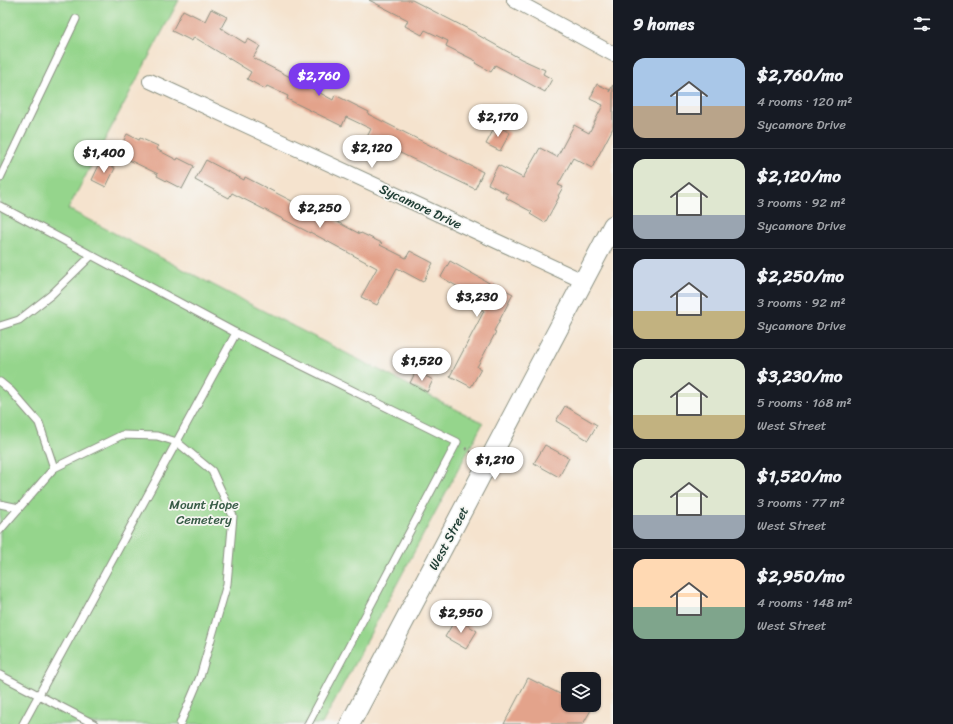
<!DOCTYPE html>
<meta charset="utf-8">
<style>
body{margin:0;font-family:Sriracha,sans-serif;background:#20242c;color:#f1f3f6;height:100vh;display:flex;flex-direction:column;font-size:15px;white-space:nowrap}
*{box-sizing:border-box;margin:0}
p{font-size:13px;color:#9ea1a6}
.icon{flex:none;width:22px;height:22px;fill:none;stroke:currentColor;stroke-width:2;stroke-linecap:round;stroke-linejoin:round}
.map{position:relative;flex:1;overflow:hidden}
.details{display:flex;flex-direction:column;background:#171b24;width:340px}
.details>*{flex:none}
.controls{position:absolute;left:561px;top:672px;display:grid;gap:8px}
.controls a{display:grid;place-items:center;width:40px;height:40px;border-radius:8px;background:#171b24;box-shadow:0 1px 3px #0004;font-size:20px}
.price{position:absolute;translate:-50% -34px;padding:0 9px;border-radius:14px;background:#fff;color:#222;font-size:13px;line-height:26px;filter:drop-shadow(0 1px 2px #0008)}
.price::after{content:'';position:absolute;left:50%;top:24px;width:12px;height:9px;margin-left:-6px;background:inherit;clip-path:polygon(0 0,100% 0,50% 100%)}
.price.current{background:#7c3aed;color:#fff}
ul{padding:0;list-style:none}
li{display:flex;align-items:center;gap:12px;height:100px;padding:0 20px}
li+li{border-top:1px solid #363941}
li span{display:grid;place-items:center;flex:none;width:112px;height:80px;border-radius:12px;color:#555}
li>.icon{margin-inline-start:auto}
span .icon{width:48px;height:48px;fill:#fffc;stroke-width:1}
li b{font-size:17px}
h2{display:flex;justify-content:space-between;align-items:center;height:48px;padding:0 20px;font-size:17px}
main{display:flex;flex:1;min-height:0}
.map>svg:first-child{display:block}
.green{fill:#95d58c;stroke:#5a8960}
.building{fill:#e3a38b}
.lines{fill:none;stroke-linecap:round;stroke-linejoin:round}
.service-casing{stroke:#8a9081;stroke-width:9}
.minor-casing{stroke:#8a9081;stroke-width:16}
.secondary-casing{stroke:#8a9081;stroke-width:21}
.path{stroke:#8a9081;stroke-width:2.5;stroke-dasharray:3 3;stroke-linecap:butt}
.service{stroke:#fff;stroke-width:7}
.minor{stroke:#fff;stroke-width:14}
.secondary{stroke:#fff;stroke-width:19}
.labels{text-anchor:middle;stroke-width:3.5;stroke-linejoin:round;paint-order:stroke}
.street-label{font-size:13px;fill:#1f3d34;stroke:#f6f6f2}
.park-label{font-size:13px;fill:#375b46;stroke:#f6f6f2}
</style>
<main>
<div class="map">
<svg width="613" height="724" viewBox="0 0 613 724">
<rect width="100%" height="100%" fill="#f6f6f2"/>
<filter id="ink" filterUnits="userSpaceOnUse"><feTurbulence type="fractalNoise" baseFrequency=".025" numOctaves="2"/><feDisplacementMap in="SourceGraphic" scale="8" xChannelSelector="R" yChannelSelector="G"/><feConvolveMatrix kernelMatrix="1 2 1 2 8 2 1 2 1" color-interpolation-filters="sRGB"/></filter>
<filter id="wash" filterUnits="userSpaceOnUse"><feTurbulence type="fractalNoise" baseFrequency=".012" numOctaves="4" result="noise"/><feDisplacementMap in="SourceGraphic" scale="16" xChannelSelector="R" yChannelSelector="G"/><feGaussianBlur stdDeviation="0.9" result="paint"/><feColorMatrix in="noise" values="0 0 0 0 0 0 0 0 0 0 0 0 0 0 0 0 0 1.4 0 .05"/><feComposite in="paint" operator="in"/></filter>
<g filter="url(#wash)">
<rect width="100%" height="100%" fill="#f5e3ce"/>
<!-- green -->
<polygon class="green" points="0,0 179,0 68,209 238,298 483,423 322,724 0,724"/>
<g id="blocks">
<!-- building -->
<g class="building">
<polygon points="369,0 412,0 476,33 476,34 521,59 545,70 543,74 552,79 545,92 495,65 491,72 475,63 476,61 446,46 448,41 425,30 422,35 405,26 408,20"/>
<polygon points="211,9 227,17 221,28 245,43 248,39 260,46 253,58 296,80 301,71 316,78 311,88 333,100 335,95 369,112 368,114 483,172 475,189 367,137 371,129 346,117 342,126 287,99 288,96 267,86 265,89 247,79 251,72 194,37 192,41 172,31 183,10 205,21"/>
<polygon points="597,84 610,90 609,92 613,85 613,128 592,168 573,158 558,185 563,187 558,196 559,197 545,223 530,214 532,212 506,198 508,194 488,184 498,165 523,178 540,148 557,157 574,125 589,133 603,105 590,99"/>
<polygon points="496,125 510,133 500,151 486,144"/>
<polygon points="127,134 139,140 140,138 158,146 156,149 177,160 178,158 194,166 182,189 157,176 158,174 117,154"/>
<polygon points="206,160 244,180 245,177 323,217 324,215 360,234 361,233 382,243 380,245 406,258 410,251 433,263 423,282 397,268 377,305 361,297 377,268 310,232 310,233 232,193 229,198 195,180"/>
<polygon points="101,161 115,168 106,187 92,180"/>
<polygon points="450,261 491,284 492,283 513,294 494,331 496,332 477,367 481,369 471,387 450,376 484,311 461,298 465,291 441,277"/>
<polygon points="416,371 433,380 427,392 410,383"/>
<polygon points="565,406 597,425 588,440 556,421"/>
<polygon points="545,445 569,458 559,477 534,463"/>
<polygon points="456,618 477,631 466,649 445,637"/>
<polygon points="528,678 568,698 568,705 581,705 591,710 583,724 504,724"/>
</g>
</g>
</g>
<g filter="url(#ink)">
<use href="#blocks" fill-opacity="0" stroke="#8a9081" stroke-width="1"/>
<g class="lines">
<defs>
<g id="service">
<polyline points="0,178 76,19"/>
<polyline points="0,206 236,333 457,442 308,724"/>
<polyline points="0,326 19,320 51,295 92,255"/>
<polyline points="0,382 11,391 39,423 54,468"/>
<polyline points="0,504 19,508"/>
<polyline points="0,530 54,468 122,435 157,436 177,442 212,471 233,516 227,584 200,677 180,724"/>
<polyline points="0,675 94,724"/>
<polyline points="23,724 236,333"/>
</g>
<g id="minor">
<polyline points="514,0 613,54"/>
<polyline points="150,81 583,281"/>
</g>
<polyline id="secondary" points="350,724 613,225"/>
</defs>
<!-- service casing -->
<use href="#service" class="service-casing"/>
<!-- minor casing -->
<use href="#minor" class="minor-casing"/>
<!-- secondary casing -->
<use href="#secondary" class="secondary-casing"/>
<!-- path -->
<polyline class="path" points="465,448 474,454"/>
<!-- service -->
<use href="#service" class="service"/>
<!-- minor -->
<use href="#minor" class="minor"/>
<!-- secondary -->
<use href="#secondary" class="secondary"/>
</g>
</g>
<g class="labels">
<!-- street labels -->
<g class="street-label">
<text transform="translate(421 206) rotate(25)" y="5">Sycamore Drive</text>
<text transform="translate(448 538) rotate(-62)" y="5">West Street</text>
</g>
<!-- park labels -->
<g class="park-label">
<text x="204" y="509">Mount Hope<tspan x="204" dy="15">Cemetery</tspan></text>
</g>
</g>
</svg>
<div class="controls">
<a><svg class="icon" aria-label="layers" viewBox="0 0 24 24"><path d="M12 4l9 5-9 5-9-5zM3 14l9 5 9-5"/></svg></a>
</div>
<b class="price current" style="left:319px;top:97px">$2,760</b>
<b class="price" style="left:498px;top:138px">$2,170</b>
<b class="price" style="left:372px;top:169px">$2,120</b>
<b class="price" style="left:104px;top:174px">$1,400</b>
<b class="price" style="left:320px;top:229px">$2,250</b>
<b class="price" style="left:477px;top:318px">$3,230</b>
<b class="price" style="left:422px;top:382px">$1,520</b>
<b class="price" style="left:495px;top:481px">$1,210</b>
<b class="price" style="left:461px;top:634px">$2,950</b>
</div>
<section class="details">
<h2>9 homes<svg class="icon" aria-label="filters" viewBox="0 0 24 24"><path d="M4 7h16M4 17h16"/><circle cx="9" cy="7" r="2"/><circle cx="15" cy="17" r="2"/></svg></h2>
<ul>
<li><span style="background:linear-gradient(#a9c7e8 60%,#b9a48a 0)"><svg class="icon" aria-label="home" viewBox="0 0 24 24"><path d="M3 11l9-7 9 7M6 9v11h12V9"/></svg></span><div><b>$2,760/mo</b><p>4 rooms · 120 m²</p><p>Sycamore Drive</p></div></li>
<li><span style="background:linear-gradient(#dfe7d0 70%,#9aa5b1 0)"><svg class="icon" aria-label="home" viewBox="0 0 24 24"><path d="M3 11l9-7 9 7M6 9v11h12V9"/></svg></span><div><b>$2,120/mo</b><p>3 rooms · 92 m²</p><p>Sycamore Drive</p></div></li>
<li><span style="background:linear-gradient(#c9d6e8 65%,#c2b280 0)"><svg class="icon" aria-label="home" viewBox="0 0 24 24"><path d="M3 11l9-7 9 7M6 9v11h12V9"/></svg></span><div><b>$2,250/mo</b><p>3 rooms · 92 m²</p><p>Sycamore Drive</p></div></li>
<li><span style="background:linear-gradient(#dfe7d0 70%,#c2b280 0)"><svg class="icon" aria-label="home" viewBox="0 0 24 24"><path d="M3 11l9-7 9 7M6 9v11h12V9"/></svg></span><div><b>$3,230/mo</b><p>5 rooms · 168 m²</p><p>West Street</p></div></li>
<li><span style="background:linear-gradient(#dfe7d0 70%,#9aa5b1 0)"><svg class="icon" aria-label="home" viewBox="0 0 24 24"><path d="M3 11l9-7 9 7M6 9v11h12V9"/></svg></span><div><b>$1,520/mo</b><p>3 rooms · 77 m²</p><p>West Street</p></div></li>
<li><span style="background:linear-gradient(#ffd9b3 60%,#7fa58c 0)"><svg class="icon" aria-label="home" viewBox="0 0 24 24"><path d="M3 11l9-7 9 7M6 9v11h12V9"/></svg></span><div><b>$2,950/mo</b><p>4 rooms · 148 m²</p><p>West Street</p></div></li>
</ul>
</section>
</main>
